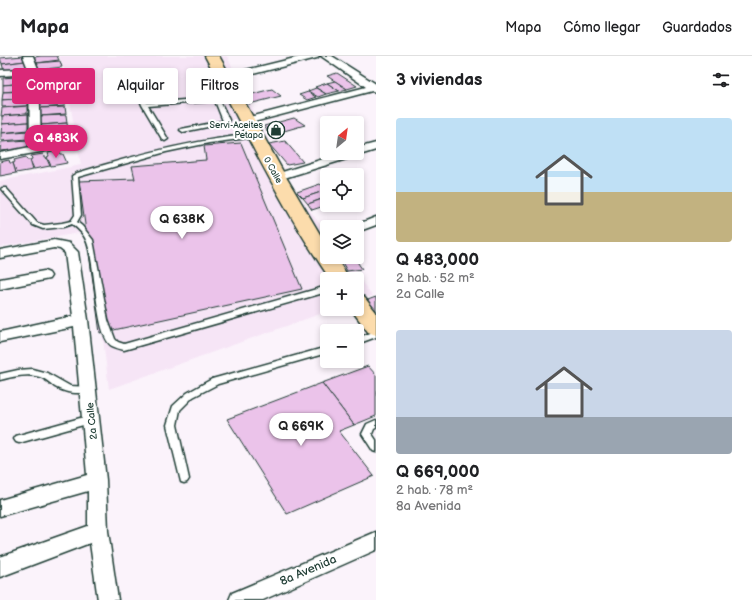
<!DOCTYPE html>
<html lang="es">
<meta charset="utf-8">
<style>
body{margin:0;font-family:"Balsamiq Sans",sans-serif;background:#f6f6f6;color:#202124;height:100vh;display:flex;flex-direction:column;font-size:15px;white-space:nowrap}
*{box-sizing:border-box;margin:0}
p{font-size:13px;color:#757577}
.icon{flex:none;width:22px;height:22px;fill:none;stroke:currentColor;stroke-width:2;stroke-linecap:round;stroke-linejoin:round}
.map{position:relative;flex:1;overflow:hidden}
.sheet{display:flex;flex-direction:column;background:#fff;width:376px}
.sheet>*{flex:none}
.top-card{position:absolute;left:12px;top:12px;width:304px;height:36px;display:flex;gap:8px}
.needle{width:26px;rotate:29deg}
.controls{position:absolute;left:320px;top:60px;display:grid;gap:8px}
.controls a{display:grid;place-items:center;width:44px;height:44px;border-radius:4px;background:#fff;box-shadow:0 2px 6px #0003;font-size:20px}
.price{position:absolute;translate:-50% -34px;padding:0 9px;border-radius:14px;background:#fff;color:#222;font-size:13px;line-height:26px;filter:drop-shadow(0 1px 2px #0008)}
.price::after{content:'';position:absolute;left:50%;top:24px;width:12px;height:9px;margin-left:-6px;background:inherit;clip-path:polygon(0 0,100% 0,50% 100%)}
.price.active{background:#db2777;color:#fff}
ul{padding:0;list-style:none}
li{display:grid;align-content:center;gap:8px;height:212px;padding:0 20px}
li span{display:grid;place-items:center;height:124px;border-radius:4px;color:#555}
li>.icon{margin-inline-start:auto}
span .icon{width:72px;height:72px;fill:#fffc;stroke-width:1}
li b{font-size:17px}
h2{display:flex;justify-content:space-between;align-items:center;height:48px;padding:0 20px;font-size:17px}
.tag{padding:0 14px;border-radius:4px;background:#fff;box-shadow:0 2px 6px #0003;font-size:14px;line-height:36px}
.tag.active{background:#db2777;color:#fff}
header{display:flex;align-items:center;gap:24px;box-sizing:border-box;height:56px;padding:0 20px;background:#fff;border-bottom:1px solid #e0e0e0}
header strong{font-size:19px}
nav{display:flex;gap:22px;margin-inline-start:auto;font-size:14px}
main{display:flex;flex:1;min-height:0}
.map>svg:first-child{display:block}
.built{fill:#f6e5f6}
.building{fill:#ebc3ea;stroke:#1f3d34}
.lines{fill:none;stroke-linecap:round;stroke-linejoin:round}
.service-casing{stroke:#1f3d34;stroke-width:3}
.minor-casing{stroke:#1f3d34;stroke-width:3}
.primary-casing{stroke:#1f3d34;stroke-width:3}
.service{fill:#fff;fill-rule:evenodd}
.minor{fill:#fff;fill-rule:evenodd}
.primary{fill:#fcdcac;fill-rule:evenodd}
.labels{text-anchor:middle;stroke-width:4;stroke-linejoin:round;paint-order:stroke}
.far-poi-label{font-size:9px;fill:#1f3d34;stroke:#fff;text-anchor:end}
.far-street-label{font-size:9px;fill:#1f3d34;stroke:#fff}
.street-label{font-size:10px;fill:#1f3d34;stroke:#fff}
.near-street-label{font-size:12px;fill:#1f3d34;stroke:#fff}
</style>
<header>
<strong>Mapa</strong>
<nav><a>Mapa</a><a>Cómo llegar</a><a>Guardados</a></nav>
</header>
<main>
<div class="map">
<svg width="376" height="544" viewBox="0 0 376 544">
<rect width="100%" height="100%" fill="#fbf3fb"/>
<filter id="ink" filterUnits="userSpaceOnUse"><feTurbulence type="fractalNoise" baseFrequency=".025" numOctaves="2"/><feDisplacementMap in="SourceGraphic" scale="8" xChannelSelector="R" yChannelSelector="G"/><feConvolveMatrix kernelMatrix="1 2 1 2 8 2 1 2 1" color-interpolation-filters="sRGB"/></filter>
<g filter="url(#ink)">
<!-- built -->
<polygon class="built" points="59,0 227,0 287,123 327,178 327,201 344,201 372,240 357,245 357,223 327,223 327,253 334,253 109,333 90,175 0,191 0,125 81,109 64,13"/>
<!-- building -->
<g class="building">
<polygon points="23,0 25,5 2,8 0,2"/>
<polygon points="41,0 57,0 59,4 37,7 34,1"/>
<polygon points="25,5 27,11 4,15 2,8"/>
<polygon points="60,5 62,11 39,14 37,7"/>
<polygon points="62,14 63,21 39,22 39,16"/>
<polygon points="337,17 357,30 347,33 327,20"/>
<polygon points="27,20 27,27 3,29 3,22"/>
<polygon points="63,21 63,28 40,30 39,23"/>
<polygon points="335,25 347,33 339,35 327,27"/>
<polygon points="27,27 27,34 3,36 3,29"/>
<polygon points="327,27 339,35 326,38 315,31"/>
<polygon points="64,28 64,35 40,37 40,30"/>
<polygon points="316,32 326,38 318,41 308,35"/>
<polygon points="272,33 281,40 249,48 244,40"/>
<polygon points="27,35 27,42 2,44 3,36"/>
<polygon points="64,35 65,43 40,44 40,37"/>
<polygon points="308,36 316,41 307,44 299,39"/>
<polygon points="27,42 27,50 2,51 2,44"/>
<polygon points="65,43 65,50 40,52 40,45"/>
<polygon points="27,50 27,58 1,60 2,52"/>
<polygon points="65,51 66,58 40,60 40,52"/>
<polygon points="28,58 28,66 2,68 2,60"/>
<polygon points="66,59 67,67 41,69 40,60"/>
<polygon points="294,62 305,69 270,79 264,70"/>
<polygon points="28,66 28,74 1,77 2,68"/>
<polygon points="67,67 68,75 41,77 41,69"/>
<polygon points="28,75 28,83 1,85 1,77"/>
<polygon points="68,76 68,84 41,87 41,78"/>
<polygon points="28,84 28,93 0,95 1,86"/>
<polygon points="285,85 303,106 287,109 269,88"/>
<polygon points="241,87 302,233 100,277 79,125 135,123 132,110 206,104 204,90"/>
<polygon points="59,95 61,98 63,98 67,107 51,110 47,101 49,100 48,97"/>
<polygon points="43,98 44,101 46,101 50,110 34,113 30,104 32,103 31,100"/>
<polygon points="26,101 27,104 30,104 33,114 16,117 13,107 15,106 14,104"/>
<polygon points="9,104 10,107 13,107 16,117 0,120 0,106"/>
<polygon points="320,128 327,134 303,142 297,136"/>
<polygon points="327,134 327,141 308,148 303,142"/>
<polygon points="325,142 327,144 327,149 312,154 308,148"/>
<polygon points="339,201 354,201 362,213 347,215"/>
<polygon points="376,241 376,255 365,245"/>
<polygon points="368,310 376,319 376,360 354,369 322,327"/>
<polygon points="322,327 354,369 339,375 374,420 287,458 227,363"/>
</g>
<g class="lines">
<defs>
<g id="service">
<polygon points="134,19 137,21 147,47 234,40 237,42 234,44 220,45 229,64 227,67 183,76 180,74 181,73 223,65 215,45 148,50 168,83 165,85 162,83 142,49 131,21"/>
<path d="M254,78l3,2 -1,1 -47,6 -43,9 -88,25 3,38 -4,7 5,4 11,14 15,80 7,19 3,3 6,2 203,-58v6l-203,58c-4,-1 -8,-2 -12,-4 -17,-10 -16,-86 -26,-106 -2,-6 -9,-12 -14,-16l-9,3 -20,2 -10,-4 -32,-36 1,-1h4l31,35 7,2 18,-2 9,-2 4,-6 -3,-39 5,-3c58,-18 116,-33 177,-39z"/>
<polygon points="376,275 376,281 357,288 357,282"/>
<polygon points="327,291 327,297 218,328 193,341 180,354 177,369 189,423 187,426 184,427 181,426 167,369 173,350 187,337 212,323"/>
<path d="M32,313l15,4 23,13 21,1 1,2 -1,2c-11,4 -26,2 -36,-4 -5,-4 -9,-8 -15,-10 -14,-4 -27,0 -40,3v-6l18,-4z"/>
<polygon points="91,359 94,360 96,363 94,366 19,387 16,386 14,383 16,380 19,379"/>
<polygon points="376,364 376,372 374,373 372,378 376,384 376,396 373,395 362,378 367,368"/>
</g>
<g id="minor">
<polygon points="23,0 33,0 39,15 41,89 63,86 68,89 63,92 0,103 0,97 30,91 29,18 0,20 0,14 28,13"/>
<polygon points="303,0 319,0 317,2 225,25 220,22 222,20"/>
<polygon points="321,0 332,0 376,28 376,36 372,35 246,68 242,67 241,65 242,63 366,31"/>
<polygon points="376,87 376,94 281,123 273,123 271,121 273,119 342,97 357,97 357,92"/>
<polygon points="376,161 376,169 357,176 357,171 351,171"/>
<polygon points="54,184 69,187 78,196 88,264 106,424 108,475 118,544 98,544 90,487 0,521 0,501 88,470 88,435 0,460 0,444 87,419 74,271 0,286 0,276 73,260 65,197 60,193 54,192 0,202 0,194"/>
<polygon points="44,215 49,217 51,220 49,223 0,233 0,223"/>
<polygon points="376,476 376,494 263,544 229,544 232,537"/>
</g>
<g id="primary">
<path d="M205,0h14l67,121 41,69v11h8l15,22h-20c-48,-71 -85,-148 -125,-223z"/>
<polygon points="357,239 364,241 376,256 376,279 368,276 351,253 357,253"/>
</g>
</defs>
<!-- service casing -->
<use href="#service" class="service-casing"/>
<!-- minor casing -->
<use href="#minor" class="minor-casing"/>
<!-- primary casing -->
<use href="#primary" class="primary-casing"/>
<!-- service -->
<use href="#service" class="service"/>
<!-- minor -->
<use href="#minor" class="minor"/>
<!-- primary -->
<use href="#primary" class="primary"/>
</g>
</g>
<!-- icons -->
<defs>
<symbol id="shop-ring" viewBox="-11 -11 22 22"><circle r="9.5" fill="#fff" stroke="#1f3d34" stroke-width="1.5"/><path d="M-5-2.5h2.3a2.7 3.5 0 0 1 5.4 0H5L5.5 6h-11ZM-1.5-2.5h3a1.5 2.3 0 0 0-3 0Z" fill="#1f3d34"/></symbol>
</defs>
<g fill-rule="evenodd">
<use href="#shop-ring" x="266" y="64" width="20" height="20"/>
</g>
<g class="labels">
<!-- far-poi labels -->
<g class="far-poi-label">
<text x="263" y="72">Servi-Aceites<tspan x="263" dy="10">Petapa</tspan></text>
</g>
<!-- far-street labels -->
<g class="far-street-label">
<text transform="translate(273 114) rotate(61)" y="3">0 Calle</text>
</g>
<!-- street labels -->
<g class="street-label">
<text transform="translate(91 365) rotate(-96)" y="4">2a Calle</text>
</g>
<!-- near-street labels -->
<g class="near-street-label">
<text transform="translate(308 514) rotate(-23)" y="4">8a Avenida</text>
</g>
</g>
</svg>
<div class="controls">
<a><svg class="needle" viewBox="-14 -14 28 28"><path d="M0-13l5 13h-10z" fill="#e53935"/><path d="M0 13l5-13h-10z" fill="#757577"/></svg></a>
<a><svg class="icon" aria-label="locate" viewBox="0 0 24 24"><circle cx="12" cy="12" r="6"/><path d="M12 2v4M12 18v4M2 12h4M18 12h4"/></svg></a>
<a><svg class="icon" aria-label="layers" viewBox="0 0 24 24"><path d="M12 4l9 5-9 5-9-5zM3 14l9 5 9-5"/></svg></a>
<a>+</a>
<a>−</a>
</div>
<b class="price active" style="left:56px;top:103px">Q 483K</b>
<b class="price" style="left:182px;top:184px">Q 638K</b>
<b class="price" style="left:301px;top:391px">Q 669K</b>
<div class="top-card">
<a class="tag active">Comprar</a>
<a class="tag">Alquilar</a>
<a class="tag">Filtros</a>
</div>
</div>
<section class="sheet">
<h2>3 viviendas<svg class="icon" aria-label="filters" viewBox="0 0 24 24"><path d="M4 7h16M4 17h16"/><circle cx="9" cy="7" r="2"/><circle cx="15" cy="17" r="2"/></svg></h2>
<ul>
<li><span style="background:linear-gradient(#bfe0f5 60%,#c2b280 0)"><svg class="icon" aria-label="home" viewBox="0 0 24 24"><path d="M3 11l9-7 9 7M6 9v11h12V9"/></svg></span><div><b>Q 483,000</b><p>2 hab. · 52 m²</p><p>2a Calle</p></div></li>
<li><span style="background:linear-gradient(#c9d6e8 70%,#9aa5b1 0)"><svg class="icon" aria-label="home" viewBox="0 0 24 24"><path d="M3 11l9-7 9 7M6 9v11h12V9"/></svg></span><div><b>Q 669,000</b><p>2 hab. · 78 m²</p><p>8a Avenida</p></div></li>
</ul>
</section>
</main>
